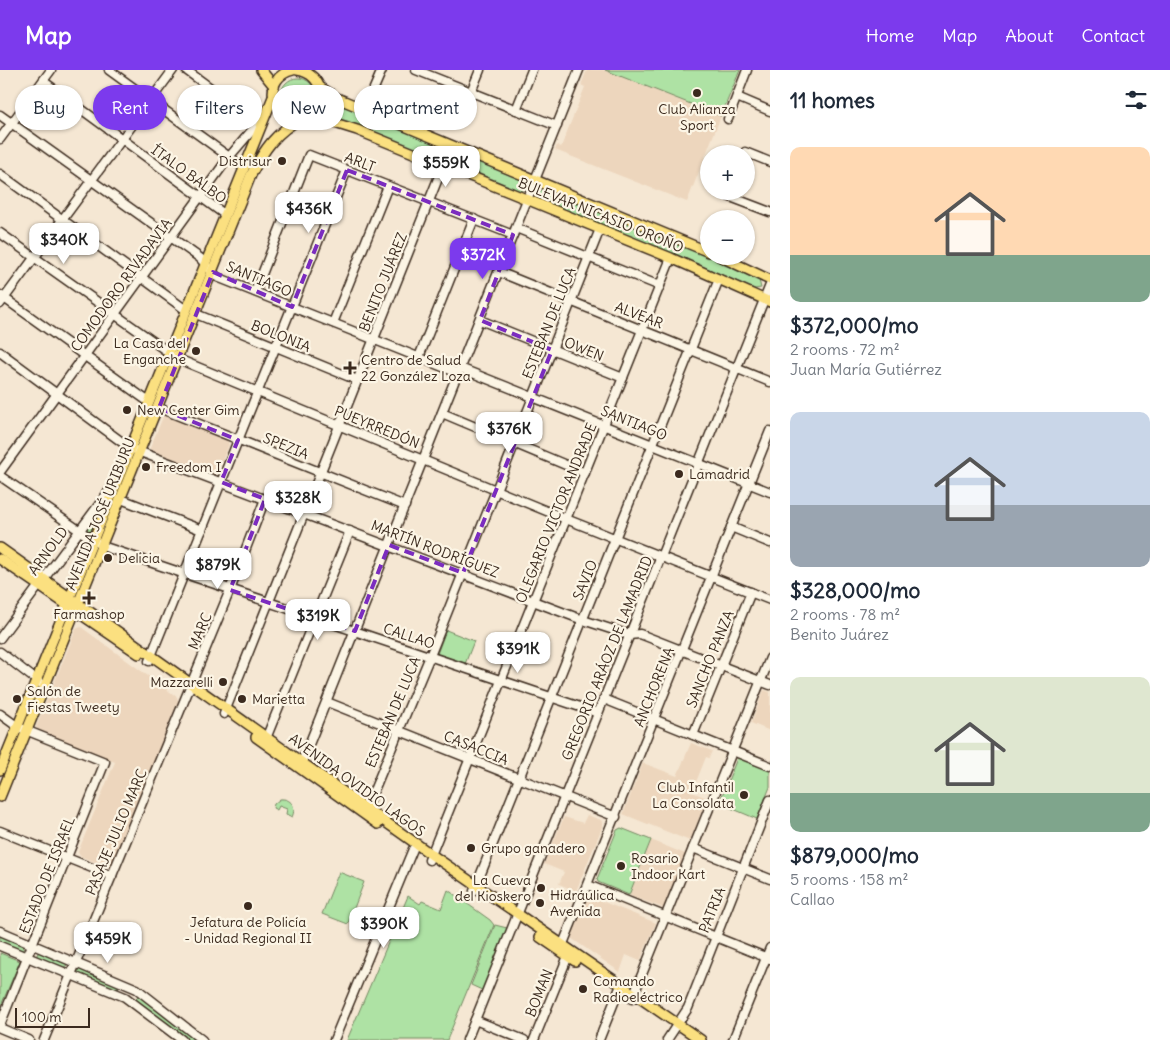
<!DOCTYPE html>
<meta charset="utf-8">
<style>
body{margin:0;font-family:Delius,sans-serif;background:#f2f2f3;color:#1f2937;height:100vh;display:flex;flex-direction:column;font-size:19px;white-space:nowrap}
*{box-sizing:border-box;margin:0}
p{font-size:16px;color:#747a83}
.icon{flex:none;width:28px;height:28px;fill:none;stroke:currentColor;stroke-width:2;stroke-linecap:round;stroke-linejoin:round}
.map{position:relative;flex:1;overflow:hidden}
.drawer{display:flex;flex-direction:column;background:#fff;width:400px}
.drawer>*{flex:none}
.guide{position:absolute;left:15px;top:15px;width:475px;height:45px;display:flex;gap:10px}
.buttons{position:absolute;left:700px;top:75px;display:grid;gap:10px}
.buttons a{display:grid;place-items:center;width:55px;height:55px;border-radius:50%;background:#fff;box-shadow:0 1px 4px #0004;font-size:25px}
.scale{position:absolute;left:15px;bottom:12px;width:75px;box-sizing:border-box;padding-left:5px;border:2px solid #3b2a1e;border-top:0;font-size:14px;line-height:18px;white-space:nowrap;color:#3b2a1e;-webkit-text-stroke:4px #fcf5e5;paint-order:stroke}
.price{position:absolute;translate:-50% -42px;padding:0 11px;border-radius:10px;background:#fff;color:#222;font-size:16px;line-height:32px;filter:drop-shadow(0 1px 2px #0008)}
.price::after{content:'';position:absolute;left:50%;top:30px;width:15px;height:11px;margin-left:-8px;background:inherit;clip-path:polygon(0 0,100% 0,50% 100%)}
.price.current{background:#7c3aed;color:#fff}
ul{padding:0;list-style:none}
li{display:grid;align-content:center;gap:10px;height:265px;padding:0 20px}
li span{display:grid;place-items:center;height:155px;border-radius:10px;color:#555}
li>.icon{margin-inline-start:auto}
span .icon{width:90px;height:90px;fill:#fffc;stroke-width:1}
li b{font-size:21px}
h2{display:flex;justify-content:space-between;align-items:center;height:60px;padding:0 20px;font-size:21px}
.chip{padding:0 18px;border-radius:22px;background:#fff;box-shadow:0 1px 4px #0004;font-size:18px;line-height:45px}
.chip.current{background:#7c3aed;color:#fff}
header{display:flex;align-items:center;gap:30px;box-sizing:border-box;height:70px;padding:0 25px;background:#7c3aed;color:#fff}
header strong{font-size:24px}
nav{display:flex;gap:28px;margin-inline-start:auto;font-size:18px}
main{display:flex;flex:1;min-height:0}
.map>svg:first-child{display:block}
.built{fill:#edd6bd}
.green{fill:#aee2a4;stroke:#748661}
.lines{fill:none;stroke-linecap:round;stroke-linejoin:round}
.minor-casing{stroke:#3b2a1e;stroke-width:11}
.major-casing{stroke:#3b2a1e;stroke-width:12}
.minor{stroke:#fcf5e5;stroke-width:8}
.major{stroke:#fbe080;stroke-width:9}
.marked{fill:none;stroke:#7b2cbf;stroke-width:4;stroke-dasharray:10 6;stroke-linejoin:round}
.poi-dot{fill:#3b2a1e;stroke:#fcf5e5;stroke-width:2}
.labels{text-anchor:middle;stroke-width:4.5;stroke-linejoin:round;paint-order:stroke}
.poi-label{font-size:14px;fill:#3b2a1e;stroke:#fcf5e5;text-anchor:start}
.street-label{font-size:14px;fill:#3b2a1e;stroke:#fcf5e5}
</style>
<header>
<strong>Map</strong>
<nav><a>Home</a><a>Map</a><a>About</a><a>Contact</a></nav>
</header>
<main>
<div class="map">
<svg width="770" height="970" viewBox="0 0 770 970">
<rect width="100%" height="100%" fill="#f5e7d3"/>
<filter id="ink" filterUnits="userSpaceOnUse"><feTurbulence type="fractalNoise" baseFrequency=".02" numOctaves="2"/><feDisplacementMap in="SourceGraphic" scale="10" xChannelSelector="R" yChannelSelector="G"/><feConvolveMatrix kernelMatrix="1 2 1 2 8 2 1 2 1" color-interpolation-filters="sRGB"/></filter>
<g filter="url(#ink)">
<!-- built -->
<g class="built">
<polygon points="587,0 605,0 721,46 687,132 555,80 557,75 561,77 585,17 581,15"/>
<polygon points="166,345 227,369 229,375 217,403 214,405 151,380 150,378 163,347"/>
<polygon points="81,557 177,627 179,634 112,799 80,786 78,782 115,692 39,662 36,657 76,559"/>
<polygon points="764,620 770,622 770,661 751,653"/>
<polygon points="691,673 712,681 709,688 706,687 692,722 707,728 690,771 623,744 643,693 677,706"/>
<polygon points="587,745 601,750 603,755 576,821 559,814 564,802 544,794 564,747 583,753"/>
<polygon points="651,770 685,784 663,838 629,825"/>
<polygon points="589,826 656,853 640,891 626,885 620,902 571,868"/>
</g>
<!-- green -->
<g class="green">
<polygon points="605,0 740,0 721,46"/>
<circle cx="298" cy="25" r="17"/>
<polygon points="327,29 524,111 525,119 519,122 320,43"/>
<polygon points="541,120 686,175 759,210 761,218 755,219 658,177 539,130 538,124"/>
<polygon points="105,430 93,462 88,463 84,460"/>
<polygon points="446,560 474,571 465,594 437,584"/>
<polygon points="738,686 770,699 770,717 757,749 719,733"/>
<path d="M280,729c11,-1 17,8 12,18l-6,-3 1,-5 -8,-3 -2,4 -4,-2 1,-4z"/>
<polygon points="621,758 651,770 629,825 598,812 597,809 617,760"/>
<polygon points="339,802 364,812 348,854 322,844"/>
<polygon points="448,820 490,850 494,855 447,970 347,970 408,826 420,834 422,831 441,839"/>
<polygon points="495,855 507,858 508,861 484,921 471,915"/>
<polygon points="0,865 23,875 24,879 21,881 0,873"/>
<polygon points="41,881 66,893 67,895 63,898 37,888 37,884"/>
<polygon points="0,883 20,891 0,938"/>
<polygon points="79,898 120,914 118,920 77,904"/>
<polygon points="139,924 198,970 187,970 135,931"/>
</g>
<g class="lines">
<defs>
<g id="minor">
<polyline points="109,0 243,97"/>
<polyline points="186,0 261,55"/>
<polyline points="416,0 557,56"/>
<polyline points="43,11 224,144"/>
<polyline points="471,22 480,0"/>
<polyline points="737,27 770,41"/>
<polyline points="365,39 382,0"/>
<polyline points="516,40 532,0"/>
<polyline points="0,45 200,188 217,207 458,303"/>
<polyline points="728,49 747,0"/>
<polyline points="0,69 51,0"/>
<polyline points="745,82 770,92"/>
<polyline points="0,104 186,240"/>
<polyline points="728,126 770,142"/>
<polyline points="516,158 660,216"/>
<polyline points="0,163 178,289 566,449 770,530"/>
<polyline points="499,202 770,312"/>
<polyline points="255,222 309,85 513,165"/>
<polyline points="0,225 149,332"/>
<polyline points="0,234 173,0"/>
<polyline points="196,244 357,310"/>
<polyline points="480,250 623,308"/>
<polyline points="333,253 388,116"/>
<polyline points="0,282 130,378 583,550 629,565 640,564 770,615"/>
<polyline points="419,287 474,149"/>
<polyline points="460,298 770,422"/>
<polyline points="159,338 405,436"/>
<polyline points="442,343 585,403"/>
<polyline points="0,402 229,87 265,45"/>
<polyline points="0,406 102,476 598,643"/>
<polyline points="121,429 202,460"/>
<polyline points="731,457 770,473"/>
<polyline points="0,568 115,413"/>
<polyline points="0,582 40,613"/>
<polyline points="149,591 347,100"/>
<polyline points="604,629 770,696"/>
<polyline points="327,632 616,747"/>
<polyline points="0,644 18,657 105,692 0,955"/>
<polyline points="224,644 443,96"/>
<polyline points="693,665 751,522"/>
<polyline points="265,671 350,461"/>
<polyline points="300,697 579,0"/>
<polyline points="365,742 430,586 600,159"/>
<polyline points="0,761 112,806"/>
<polyline points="693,778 770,809"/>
<polyline points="429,790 671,188"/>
<polyline points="588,815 770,889"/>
<polyline points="474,821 719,209"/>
<polyline points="0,861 137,919 202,970"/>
<polyline points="0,876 125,927 182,970"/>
<polyline points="561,879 770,361"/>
<polyline points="632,929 770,588"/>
<polyline points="475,950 524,970"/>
<polyline points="0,958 29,970"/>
<polyline points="44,970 230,520 265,429"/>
<polyline points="334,970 413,779"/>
<polyline points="467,970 770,215"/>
<polyline points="534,970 568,886"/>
<polyline points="599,970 621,915"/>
<polyline points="667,970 688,938 770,730"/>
<polyline points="733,970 770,878"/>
</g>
<g id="major">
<polyline points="261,0 274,16"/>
<path d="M293,0c-31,7 -24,48 9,48 26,-10 24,-44 -5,-48"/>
<polyline points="320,17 337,28 709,182"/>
<polyline points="309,45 357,60 671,188 770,232"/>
<polyline points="719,186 770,210"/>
<polyline points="0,478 432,785 701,970"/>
<polyline points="0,489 139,584"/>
<polyline points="256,667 378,754"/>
<polyline points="0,700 273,27"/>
<path d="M0,727l251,-622c13,-26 25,-43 51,-57"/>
<polyline points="540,867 575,891"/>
</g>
</defs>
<!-- minor casing -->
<use href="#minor" class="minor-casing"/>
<!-- major casing -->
<use href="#major" class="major-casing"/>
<!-- minor -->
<use href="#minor" class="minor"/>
<!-- major -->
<use href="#major" class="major"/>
</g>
</g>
<!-- marked area -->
<path class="marked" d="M347,100l166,65 -33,85 72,30 -89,223 -74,-28 -34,86 -125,-41 35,-91 -44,-17 17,-42 -79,-32 54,-136 79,35z"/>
<!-- markers -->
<g class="poi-dot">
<circle cx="697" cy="23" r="5"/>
<circle cx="282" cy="91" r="5"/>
<circle cx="196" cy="281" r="5"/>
<path d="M347.5 290.5h5v5h5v5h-5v5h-5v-5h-5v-5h5z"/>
<circle cx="127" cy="340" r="5"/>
<circle cx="146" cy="397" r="5"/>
<circle cx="679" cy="404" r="5"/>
<circle cx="108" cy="488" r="5"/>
<path d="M86.5 520.5h5v5h5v5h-5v5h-5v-5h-5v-5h5z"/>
<circle cx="223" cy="612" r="5"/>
<circle cx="17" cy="629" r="5"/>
<circle cx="242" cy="629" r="5"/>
<circle cx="744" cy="725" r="5"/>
<circle cx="471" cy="778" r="5"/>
<circle cx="621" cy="796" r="5"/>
<circle cx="541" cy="818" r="5"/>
<circle cx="540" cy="833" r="5"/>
<circle cx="248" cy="836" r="5"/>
<circle cx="583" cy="919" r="5"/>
</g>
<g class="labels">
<!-- poi labels -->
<g class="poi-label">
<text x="697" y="44" text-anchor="middle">Club Alianza<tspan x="697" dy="16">Sport</tspan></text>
<text x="272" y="96" text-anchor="end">Distrisur</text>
<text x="186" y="278" text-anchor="end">La Casa del<tspan x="186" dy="16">Enganche</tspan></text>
<text x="361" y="295">Centro de Salud<tspan x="361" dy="16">22 González Loza</tspan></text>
<text x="137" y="345">New Center Gim</text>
<text x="156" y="402">Freedom I</text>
<text x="689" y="409">Lamadrid</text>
<text x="118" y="493">Delicia</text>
<text x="89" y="549" text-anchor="middle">Farmashop</text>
<text x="213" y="617" text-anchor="end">Mazzarelli</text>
<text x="27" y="626">Salón de<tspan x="27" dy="16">Fiestas Tweety</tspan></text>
<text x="252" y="634">Marietta</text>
<text x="734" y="722" text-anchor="end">Club Infantil<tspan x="734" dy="16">La Consolata</tspan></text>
<text x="481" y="783">Grupo ganadero</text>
<text x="631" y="793">Rosario<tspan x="631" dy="16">Indoor Kart</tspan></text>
<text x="531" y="815" text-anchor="end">La Cueva<tspan x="531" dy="16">del Kioskero</tspan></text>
<text x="550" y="830">Hidráulica<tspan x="550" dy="16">Avenida</tspan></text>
<text x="248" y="857" text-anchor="middle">Jefatura de Policía<tspan x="248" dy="16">- Unidad Regional II</tspan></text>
<text x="593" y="916">Comando<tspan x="593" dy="16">Radioeléctrico</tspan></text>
</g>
<!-- street labels -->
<g class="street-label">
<text transform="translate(360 92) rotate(21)" y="5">ARLT</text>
<text transform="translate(189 104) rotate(36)" y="5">ÍTALO BALBO</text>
<text transform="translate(601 145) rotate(22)" y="5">BULEVAR NICASIO OROÑO</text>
<text transform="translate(259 209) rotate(23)" y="5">SANTIAGO</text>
<text transform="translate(383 212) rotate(-68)" y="5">BENITO JUÁREZ</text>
<text transform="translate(121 215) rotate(-54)" y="5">COMODORO RIVADAVIA</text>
<text transform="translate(639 245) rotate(21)" y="5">ALVEAR</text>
<text transform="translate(549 253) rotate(-68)" y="5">ESTEBAN DE LUCA</text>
<text transform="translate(281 266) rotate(22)" y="5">BOLONIA</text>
<text transform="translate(584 279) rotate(22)" y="5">OWEN</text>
<text transform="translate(634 353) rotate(22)" y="5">SANTIAGO</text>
<text transform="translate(377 357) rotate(22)" y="5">PUEYRREDÓN</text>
<text transform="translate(286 376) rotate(22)" y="5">SPEZIA</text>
<text transform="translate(556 443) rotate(-68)" y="5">OLEGARIO VICTOR ANDRADE</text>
<text transform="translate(100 444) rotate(-68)" y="5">AVENIDA JOSÉ URIBURU</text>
<text transform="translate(435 479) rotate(21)" y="5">MARTÍN RODRÍGUEZ</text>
<text transform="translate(48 481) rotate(-54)" y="5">ARNOLD</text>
<text transform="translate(585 510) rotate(-68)" y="5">SAVIO</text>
<text transform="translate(200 561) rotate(-67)" y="5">MARC</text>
<text transform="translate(409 566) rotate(18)" y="5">CALLAO</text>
<text transform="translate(607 588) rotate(-68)" y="5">GREGORIO ARÁOZ DE LAMADRID</text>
<text transform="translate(710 589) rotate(-68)" y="5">SANCHO PANZA</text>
<text transform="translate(654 617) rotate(-68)" y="5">ANCHORENA</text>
<text transform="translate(393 642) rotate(-67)" y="5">ESTEBAN DE LUCA</text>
<text transform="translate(476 678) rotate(22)" y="5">CASACCIA</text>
<text transform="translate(357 715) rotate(36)" y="5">AVENIDA OVIDIO LAGOS</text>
<text transform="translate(116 762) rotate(-67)" y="5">PASAJE JULIO MARC</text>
<text transform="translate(47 805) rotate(-68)" y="5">ESTADO DE ISRAEL</text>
<text transform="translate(712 840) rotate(-68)" y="5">PATRIA</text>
<text transform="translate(539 923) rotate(-68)" y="5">BOMAN</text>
</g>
</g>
</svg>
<div class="buttons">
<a>+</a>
<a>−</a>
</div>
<div class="scale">100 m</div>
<b class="price" style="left:446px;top:118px">$559K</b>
<b class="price" style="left:309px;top:164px">$436K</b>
<b class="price" style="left:64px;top:195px">$340K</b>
<b class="price current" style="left:483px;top:210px">$372K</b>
<b class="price" style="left:509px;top:384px">$376K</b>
<b class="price" style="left:298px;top:453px">$328K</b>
<b class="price" style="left:218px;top:520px">$879K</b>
<b class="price" style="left:318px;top:571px">$319K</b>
<b class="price" style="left:518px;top:604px">$391K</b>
<b class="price" style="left:384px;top:879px">$390K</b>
<b class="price" style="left:108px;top:894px">$459K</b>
<div class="guide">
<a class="chip">Buy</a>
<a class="chip current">Rent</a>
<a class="chip">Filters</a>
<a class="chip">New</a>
<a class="chip">Apartment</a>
</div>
</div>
<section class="drawer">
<h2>11 homes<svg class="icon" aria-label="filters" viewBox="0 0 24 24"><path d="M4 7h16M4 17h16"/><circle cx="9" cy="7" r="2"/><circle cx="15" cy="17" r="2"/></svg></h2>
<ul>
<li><span style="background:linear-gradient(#ffd9b3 70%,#7fa58c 0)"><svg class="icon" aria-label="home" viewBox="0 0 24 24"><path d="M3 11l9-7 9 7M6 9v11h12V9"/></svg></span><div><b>$372,000/mo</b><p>2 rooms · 72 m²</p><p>Juan María Gutiérrez</p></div></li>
<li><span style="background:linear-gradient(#c9d6e8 60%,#9aa5b1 0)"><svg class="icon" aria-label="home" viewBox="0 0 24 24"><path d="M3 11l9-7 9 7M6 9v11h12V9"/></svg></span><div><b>$328,000/mo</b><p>2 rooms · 78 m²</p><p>Benito Juárez</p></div></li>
<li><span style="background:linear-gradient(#dfe7d0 75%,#7fa58c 0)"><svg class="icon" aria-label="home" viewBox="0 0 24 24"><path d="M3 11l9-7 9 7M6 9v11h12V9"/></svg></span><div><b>$879,000/mo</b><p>5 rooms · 158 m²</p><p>Callao</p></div></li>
</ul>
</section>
</main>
